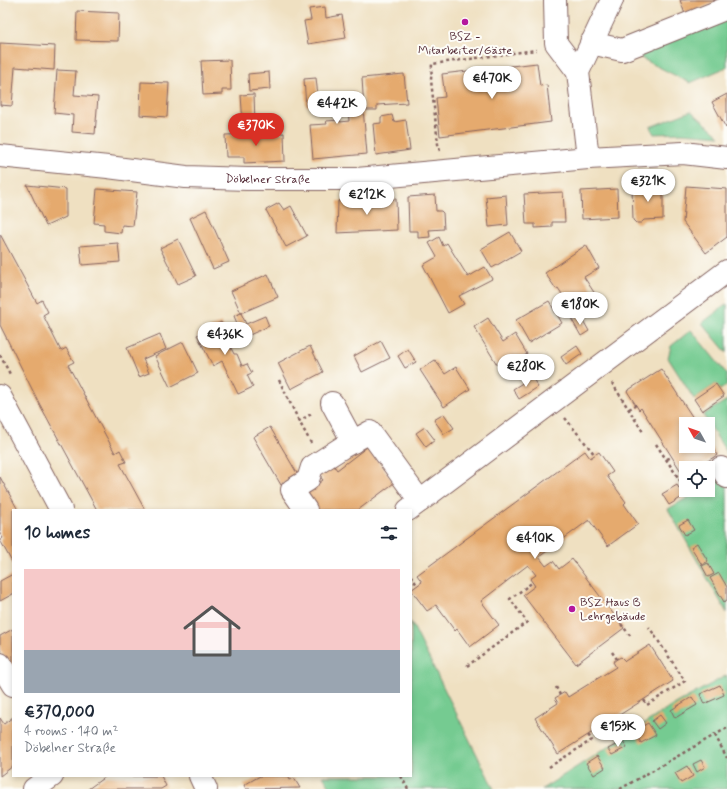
<!DOCTYPE html>
<meta charset="utf-8">
<style>
body{margin:0;font-family:Mynerve,sans-serif;background:#f2f2f3;color:#1f2937;height:100vh;display:flex;flex-direction:column;font-size:15px;white-space:nowrap}
*{box-sizing:border-box;margin:0}
p{font-size:13px;color:#747a83}
.icon{flex:none;width:22px;height:22px;fill:none;stroke:currentColor;stroke-width:2;stroke-linecap:round;stroke-linejoin:round}
.map{position:relative;flex:1;overflow:hidden}
.panel{position:absolute;left:12px;top:509px;width:400px;height:268px;display:flex;flex-direction:column;background:#fff;border-radius:0px;box-shadow:0 2px 6px #0003}
.panel>*{flex:none}
.needle{width:26px;rotate:310deg}
.fabs{position:absolute;left:679px;top:417px;display:grid;gap:8px}
.fabs a{display:grid;place-items:center;width:36px;height:36px;border-radius:0px;background:#fff;box-shadow:0 2px 6px #0003;font-size:20px}
.price{position:absolute;translate:-50% -34px;padding:0 9px;border-radius:14px;background:#fff;color:#222;font-size:13px;line-height:26px;filter:drop-shadow(0 1px 2px #0008)}
.price::after{content:'';position:absolute;left:50%;top:24px;width:12px;height:9px;margin-left:-6px;background:inherit;clip-path:polygon(0 0,100% 0,50% 100%)}
.price.active{background:#d93025;color:#fff}
ul{padding:0;list-style:none}
li{display:grid;align-content:center;gap:8px;height:212px;padding:0 12px}
li+li{border-top:1px solid #e0e1e3}
li span{display:grid;place-items:center;height:124px;border-radius:0px;color:#555}
li>.icon{margin-inline-start:auto}
span .icon{width:72px;height:72px;fill:#fffc;stroke-width:1}
li b{font-size:17px}
h2{display:flex;justify-content:space-between;align-items:center;height:48px;padding:0 12px;font-size:17px}
.map>svg:first-child{display:block}
.green{fill:#74cb91;stroke:#5f755e}
.building{fill:#e5aa6e}
.lines{fill:none;stroke-linecap:round;stroke-linejoin:round}
.minor-casing{stroke:#846360;stroke-width:24}
.path{stroke:#846360;stroke-width:2.5;stroke-dasharray:3 3;stroke-linecap:butt}
.minor{stroke:#fff;stroke-width:22}
.poi-dot{fill:#b5179e;stroke:#fdfcf7;stroke-width:1.5}
.labels{text-anchor:middle;stroke-width:4;stroke-linejoin:round;paint-order:stroke}
.poi-label{font-size:12px;fill:#4a1f2b;stroke:#fdfcf7}
.street-label{font-size:12px;fill:#4a1f2b;stroke:#fdfcf7}
</style>
<div class="map">
<svg width="727" height="789" viewBox="0 0 727 789">
<rect width="100%" height="100%" fill="#fdfcf7"/>
<filter id="ink" filterUnits="userSpaceOnUse"><feTurbulence type="fractalNoise" baseFrequency=".025" numOctaves="2"/><feDisplacementMap in="SourceGraphic" scale="8" xChannelSelector="R" yChannelSelector="G"/><feConvolveMatrix kernelMatrix="1 2 1 2 8 2 1 2 1" color-interpolation-filters="sRGB"/></filter>
<filter id="wash" filterUnits="userSpaceOnUse"><feTurbulence type="fractalNoise" baseFrequency=".012" numOctaves="4" result="noise"/><feDisplacementMap in="SourceGraphic" scale="16" xChannelSelector="R" yChannelSelector="G"/><feGaussianBlur stdDeviation="0.9" result="paint"/><feColorMatrix in="noise" values="0 0 0 0 0 0 0 0 0 0 0 0 0 0 0 0 0 1.4 0 .05"/><feComposite in="paint" operator="in"/></filter>
<g filter="url(#wash)">
<rect width="100%" height="100%" fill="#efe0c1"/>
<!-- green -->
<g class="green">
<polygon points="727,16 727,67 690,83 635,55"/>
<polygon points="691,111 720,136 682,133 654,134 650,127"/>
<polygon points="727,304 727,353 702,323"/>
<polygon points="691,330 727,374 727,385 720,390 716,384 694,399 668,358 671,346"/>
<polygon points="727,400 727,453 703,415"/>
<polygon points="727,474 727,613 668,509 701,490 708,490 708,486"/>
<polygon points="411,622 494,789 331,789 323,776 411,776"/>
<polygon points="727,675 727,789 542,789 672,706"/>
</g>
<g id="blocks">
<!-- building -->
<g class="building">
<polygon points="680,0 722,0 685,14"/>
<polygon points="325,7 326,18 342,15 346,38 308,44 304,21 311,20 309,9"/>
<polygon points="77,11 119,13 118,41 76,40"/>
<polygon points="0,43 55,46 54,70 15,67 12,106 0,105"/>
<polygon points="230,60 231,90 222,90 222,94 203,95 201,61"/>
<polygon points="537,63 540,86 547,85 551,122 440,136 436,98 445,97 442,74"/>
<polygon points="57,70 76,71 74,95 98,97 95,134 72,132 73,115 54,113"/>
<polygon points="269,72 270,89 249,91 248,74"/>
<polygon points="404,74 407,103 377,105 377,110 364,110 362,78"/>
<polygon points="316,78 318,96 355,92 357,109 363,108 367,154 313,159 310,125 327,124 326,121 340,120 340,122 349,121 348,109 336,111 336,105 318,106 318,105 306,106 304,79"/>
<polygon points="141,82 169,83 167,117 140,115"/>
<polygon points="254,94 255,123 243,124 241,95"/>
<polygon points="727,94 727,127 726,128 712,102"/>
<polygon points="392,115 394,122 406,120 410,150 376,155 373,124 381,123 381,117"/>
<polygon points="284,133 285,161 244,163 244,157 226,157 225,135"/>
<polygon points="27,185 66,189 66,217 46,226"/>
<polygon points="663,185 663,219 644,220 641,223 636,223 633,220 632,188"/>
<polygon points="686,186 727,189 727,237 706,253 683,222"/>
<polygon points="97,189 137,192 133,226 122,225 121,233 104,231 104,224 94,223"/>
<polygon points="617,189 618,217 582,219 581,191"/>
<polygon points="563,192 565,222 552,222 552,227 535,228 535,224 526,224 524,194"/>
<polygon points="435,195 436,211 441,211 443,213 444,229 429,230 430,237 418,238 418,231 409,231 408,197"/>
<polygon points="506,195 508,225 489,227 486,197"/>
<polygon points="396,199 397,230 337,233 338,201"/>
<polygon points="279,203 284,210 291,206 307,236 286,247 266,210"/>
<polygon points="206,210 229,262 213,269 190,218"/>
<polygon points="510,232 521,251 492,268 481,249"/>
<polygon points="0,234 37,303 42,300 48,312 43,315 61,351 66,348 74,362 68,365 115,453 120,450 126,462 120,464 145,510 97,510 40,405 0,325"/>
<polygon points="439,237 443,246 447,243 468,277 485,267 492,279 459,296 464,304 448,313 423,265 437,257 429,243"/>
<polygon points="178,239 196,276 178,284 160,248"/>
<polygon points="118,243 120,262 82,265 80,246"/>
<polygon points="586,245 599,268 584,277 597,297 574,312 558,288 556,289 545,273"/>
<polygon points="268,274 278,297 241,313 231,291"/>
<polygon points="549,301 562,323 529,343 516,320"/>
<polygon points="241,313 246,324 265,316 269,326 243,338 234,316"/>
<polygon points="580,315 589,331 581,336 572,320"/>
<polygon points="488,318 503,342 515,334 527,354 501,371 474,327"/>
<polygon points="221,322 232,343 229,344 234,354 237,354 242,366 247,364 252,373 247,375 253,387 238,394 222,361 213,366 197,335"/>
<polygon points="160,334 166,349 143,359 149,373 139,377 127,348"/>
<polygon points="381,341 390,358 362,372 354,356"/>
<polygon points="183,342 198,373 170,387 155,356"/>
<polygon points="310,346 323,372 291,389 278,363"/>
<polygon points="577,346 582,354 566,365 561,357"/>
<polygon points="408,349 416,362 405,368 398,356"/>
<polygon points="435,360 445,374 456,367 470,389 444,407 420,370"/>
<polygon points="661,369 697,424 686,424 686,446 708,446 708,441 717,455 697,468 686,468 686,475 684,476 641,408 639,410 627,391"/>
<polygon points="532,377 538,387 519,399 513,389"/>
<polygon points="716,384 724,396 702,411 694,399"/>
<polygon points="444,414 454,428 444,434 434,420"/>
<polygon points="270,427 298,475 281,485 253,437"/>
<polygon points="425,427 435,440 426,447 416,433"/>
<polygon points="367,447 394,483 358,510 316,510 304,494 323,480 318,474 332,463 337,470"/>
<polygon points="585,451 590,458 599,452 613,472 607,476 626,502 624,504 638,524 608,546 589,520 539,557 546,566 553,561 559,569 572,559 624,628 576,664 523,595 535,586 530,579 536,575 528,565 481,601 499,625 470,647 457,629 455,631 436,605 427,611 411,590 422,582 417,575"/>
<polygon points="0,477 18,510 13,510 13,564 0,540 3,538 0,534"/>
<polygon points="677,485 684,496 669,505 662,494"/>
<polygon points="688,520 694,530 685,535 679,525"/>
<polygon points="697,543 708,561 702,565 691,547"/>
<polygon points="708,563 714,574 708,577 702,566"/>
<polygon points="719,573 727,587 727,600 724,602 710,578"/>
<polygon points="13,574 13,594 0,601 0,581"/>
<polygon points="13,629 13,674 0,649 0,636"/>
<polygon points="650,645 673,681 558,754 535,718 558,703 555,698 565,692 568,697 616,667 613,662 617,659 621,657 625,661"/>
<polygon points="720,685 724,695 704,704 700,694"/>
<polygon points="692,697 697,705 675,718 671,710"/>
<polygon points="660,715 666,723 658,729 652,721"/>
<polygon points="13,717 13,766 0,776 0,718 4,724"/>
<polygon points="648,723 656,735 641,743 634,731"/>
<polygon points="623,741 627,747 612,755 608,749"/>
<polygon points="597,756 605,768 594,775 586,763"/>
<polygon points="701,760 705,767 697,772 693,764"/>
<polygon points="687,766 693,776 681,783 675,773"/>
<polygon points="106,776 161,776 166,786 161,789 88,789"/>
<polygon points="260,776 288,776 290,780 294,778 300,788 246,789 244,785"/>
</g>
</g>
</g>
<g filter="url(#ink)">
<use href="#blocks" fill-opacity="0" stroke="#846360" stroke-width="1"/>
<g class="lines">
<defs>
<g id="minor">
<polyline points="555,0 556,43 578,72"/>
<polyline points="591,43 622,50 727,8"/>
<path id="s1" d="M0,156l108,11 78,10 61,2h110l231,-21 95,-5 44,5"/>
<polyline points="588,158 578,72 612,0"/>
<polyline points="0,396 61,510"/>
<polyline points="332,403 353,442"/>
<polyline points="721,468 727,477"/>
<polyline points="306,510 292,490 308,480 312,467 343,447 370,432 420,501"/>
<polyline points="408,510 727,271"/>
<polyline points="0,664 13,685"/>
<polyline points="200,776 206,789"/>
<polyline points="34,789 52,776"/>
</g>
</defs>
<!-- minor casing -->
<use href="#minor" class="minor-casing"/>
<!-- path -->
<g class="path">
<polyline points="440,151 438,144 431,80 432,64 536,50"/>
<polyline points="0,355 11,376"/>
<polyline points="279,380 299,421"/>
<polyline points="612,383 643,432"/>
<polyline points="629,409 636,405"/>
<polyline points="565,418 595,455"/>
<polyline points="311,443 299,421 313,413"/>
<polyline points="656,444 685,488"/>
<polyline points="667,459 672,457"/>
<polyline points="411,576 417,585"/>
<polyline points="621,624 632,638"/>
<polyline points="612,652 617,659"/>
<polyline points="467,666 527,622 510,599 533,582"/>
<polyline points="556,687 560,695"/>
<polyline points="644,700 647,705 685,681 649,627"/>
<polyline points="715,735 727,758"/>
<polyline points="549,767 592,740 588,735"/>
<polyline points="401,776 408,789"/>
<polyline points="620,789 727,728"/>
</g>
<!-- minor -->
<use href="#minor" class="minor"/>
</g>
</g>
<!-- markers -->
<g class="poi-dot">
<circle cx="465" cy="22" r="4"/>
<circle cx="572" cy="609" r="4"/>
</g>
<g class="labels">
<!-- poi labels -->
<g class="poi-label">
<text x="465" y="40">BSZ -<tspan x="465" dy="14">Mitarbeiter/Gäste</tspan></text>
<text x="580" y="606" text-anchor="start">BSZ Haus B<tspan x="580" dy="14">Lehrgebäude</tspan></text>
</g>
<!-- street labels -->
<g class="street-label">
<text dy="4" stroke="none"><textPath href="#s1" startOffset="269">Döbelner Straße</textPath></text>
</g>
</g>
</svg>
<div class="fabs">
<a><svg class="needle" viewBox="-14 -14 28 28"><path d="M0-13l5 13h-10z" fill="#e53935"/><path d="M0 13l5-13h-10z" fill="#747a83"/></svg></a>
<a><svg class="icon" aria-label="locate" viewBox="0 0 24 24"><circle cx="12" cy="12" r="6"/><path d="M12 2v4M12 18v4M2 12h4M18 12h4"/></svg></a>
</div>
<b class="price" style="left:492px;top:100px">€470K</b>
<b class="price" style="left:337px;top:125px">€442K</b>
<b class="price active" style="left:256px;top:147px">€370K</b>
<b class="price" style="left:648px;top:203px">€321K</b>
<b class="price" style="left:367px;top:216px">€212K</b>
<b class="price" style="left:580px;top:326px">€180K</b>
<b class="price" style="left:225px;top:356px">€436K</b>
<b class="price" style="left:526px;top:388px">€280K</b>
<b class="price" style="left:535px;top:560px">€410K</b>
<b class="price" style="left:618px;top:748px">€153K</b>
<section class="panel">
<h2>10 homes<svg class="icon" aria-label="filters" viewBox="0 0 24 24"><path d="M4 7h16M4 17h16"/><circle cx="9" cy="7" r="2"/><circle cx="15" cy="17" r="2"/></svg></h2>
<ul>
<li><span style="background:linear-gradient(#f6c9c9 65%,#9aa5b1 0)"><svg class="icon" aria-label="home" viewBox="0 0 24 24"><path d="M3 11l9-7 9 7M6 9v11h12V9"/></svg></span><div><b>€370,000</b><p>4 rooms · 140 m²</p><p>Döbelner Straße</p></div></li>
</ul>
</section>
</div>
